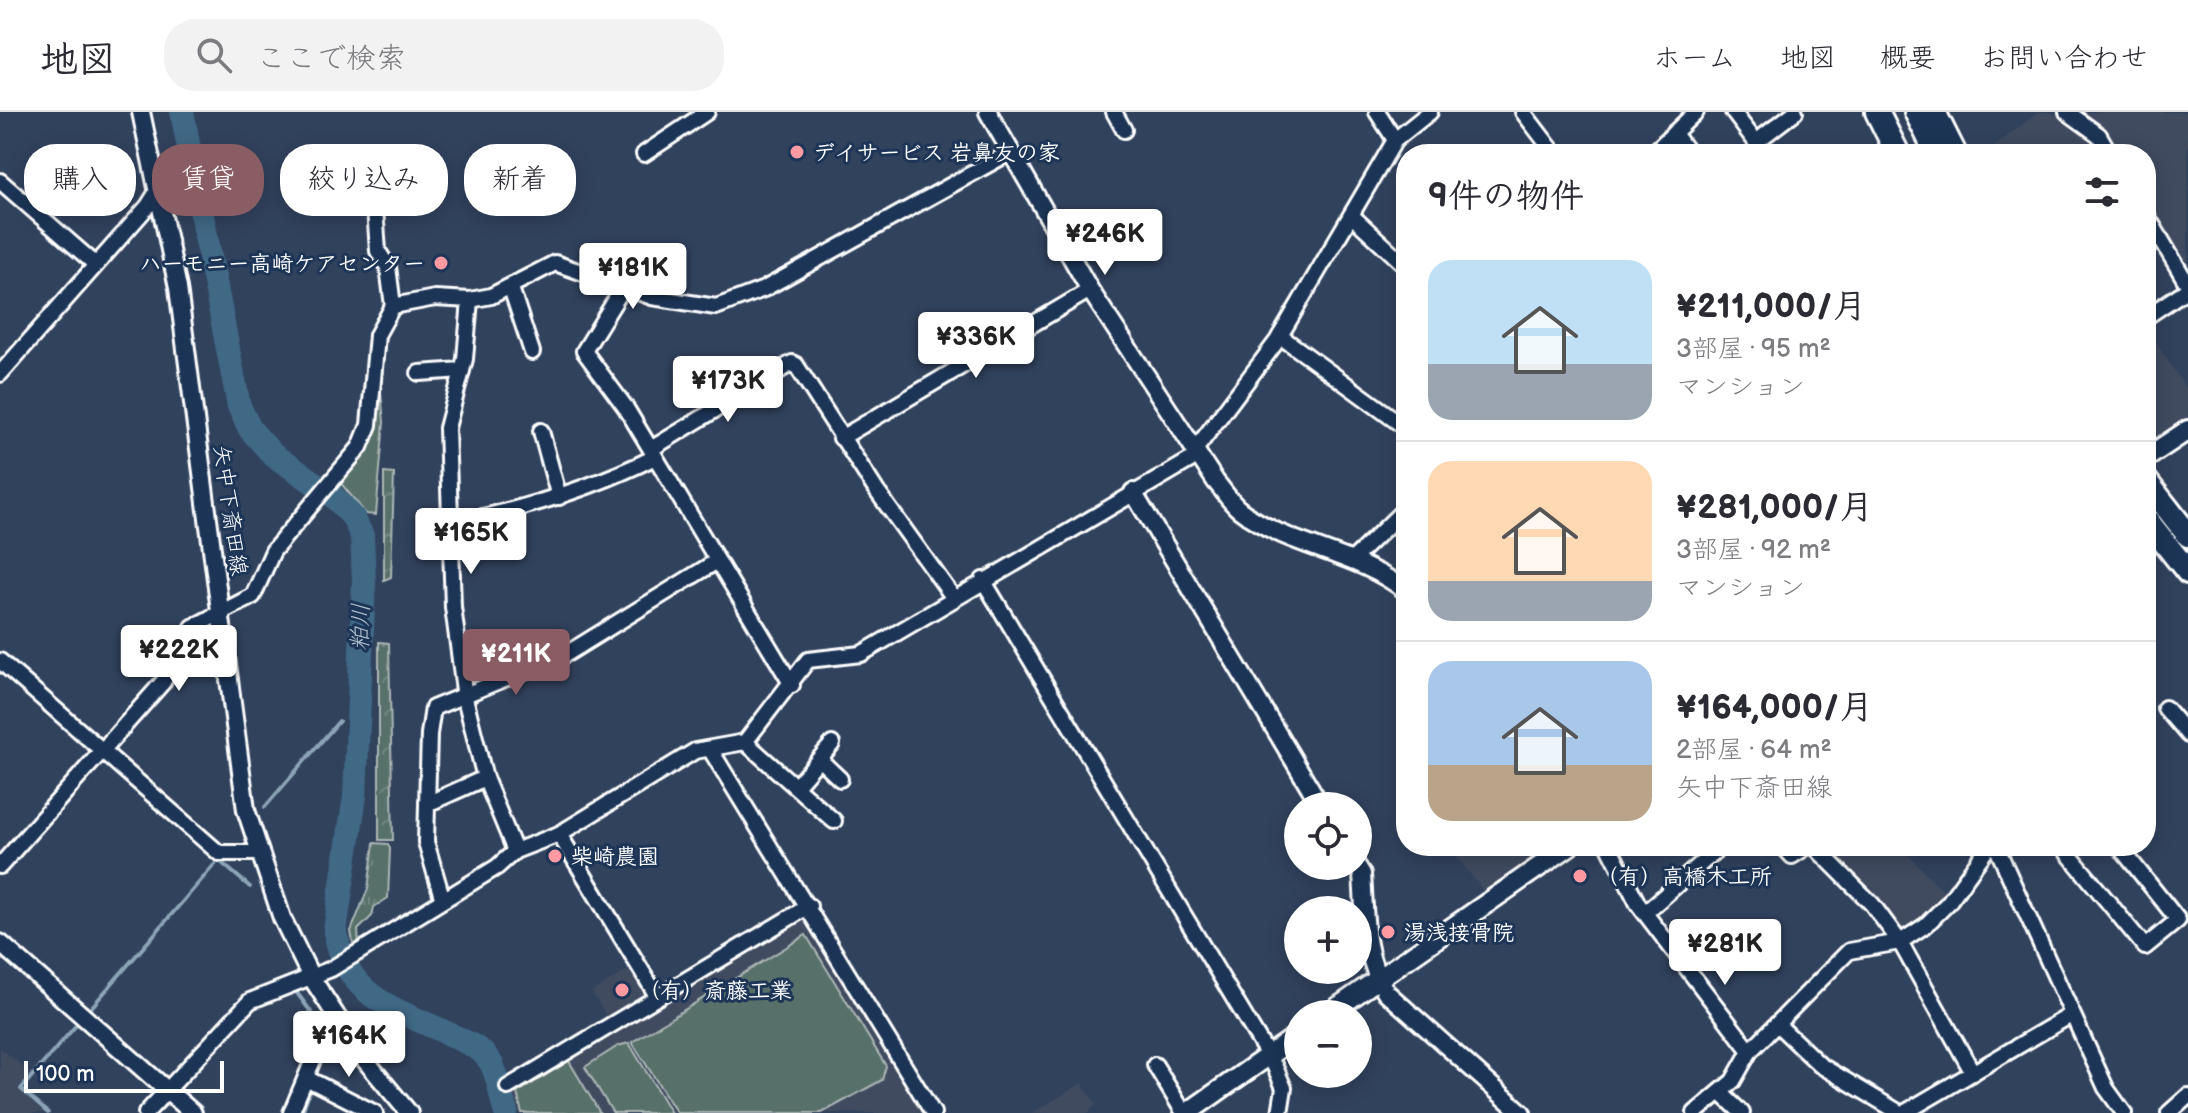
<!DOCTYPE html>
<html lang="ja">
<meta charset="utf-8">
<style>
body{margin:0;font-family:"Balsamiq Sans","Klee One",sans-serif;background:#f2f2f3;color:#2b2b33;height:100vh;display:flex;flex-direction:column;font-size:30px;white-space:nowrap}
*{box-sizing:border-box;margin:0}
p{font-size:26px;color:#7c7c81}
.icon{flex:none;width:44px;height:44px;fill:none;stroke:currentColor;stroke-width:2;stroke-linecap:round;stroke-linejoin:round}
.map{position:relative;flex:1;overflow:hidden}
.details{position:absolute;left:1396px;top:32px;width:760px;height:712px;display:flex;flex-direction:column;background:#fff;border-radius:32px;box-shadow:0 4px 20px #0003}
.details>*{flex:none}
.top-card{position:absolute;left:24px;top:32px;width:760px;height:72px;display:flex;gap:16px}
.tools{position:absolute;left:1284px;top:680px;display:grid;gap:16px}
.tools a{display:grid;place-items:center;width:88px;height:88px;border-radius:50%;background:#fff;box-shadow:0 4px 20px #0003;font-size:40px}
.scale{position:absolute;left:24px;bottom:20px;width:200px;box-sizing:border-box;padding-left:8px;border:4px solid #fff;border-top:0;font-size:22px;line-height:28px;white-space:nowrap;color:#fff;-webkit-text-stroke:6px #1d3557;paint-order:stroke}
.price{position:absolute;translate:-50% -68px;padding:0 18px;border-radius:8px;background:#fff;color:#222;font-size:26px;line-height:52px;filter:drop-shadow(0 2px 4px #0008)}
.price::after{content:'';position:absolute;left:50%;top:48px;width:24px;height:18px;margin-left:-12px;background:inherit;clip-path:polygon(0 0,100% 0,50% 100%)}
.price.on{background:#8a5d65;color:#fff}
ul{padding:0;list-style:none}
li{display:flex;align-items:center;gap:24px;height:200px;padding:0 32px}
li+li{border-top:2px solid #e1e1e2}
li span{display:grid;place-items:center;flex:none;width:224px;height:160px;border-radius:24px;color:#555}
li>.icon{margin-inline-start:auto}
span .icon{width:96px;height:96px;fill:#fffc;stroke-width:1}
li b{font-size:34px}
h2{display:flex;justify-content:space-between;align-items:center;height:96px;padding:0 32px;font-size:34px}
.pill{padding:0 28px;border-radius:32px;background:#fff;box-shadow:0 4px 20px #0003;font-size:28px;line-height:72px}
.pill.on{background:#8a5d65;color:#fff}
header{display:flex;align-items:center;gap:48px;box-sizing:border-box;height:112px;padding:0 40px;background:#fff;border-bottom:2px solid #e1e1e2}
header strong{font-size:38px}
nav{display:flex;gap:44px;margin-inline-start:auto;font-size:28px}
.search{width:560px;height:72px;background:#f2f2f3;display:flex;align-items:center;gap:20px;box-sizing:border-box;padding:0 28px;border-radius:32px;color:#7c7c81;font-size:30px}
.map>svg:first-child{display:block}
.built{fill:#3f4b61}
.green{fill:#586f6b;stroke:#acb7b5;stroke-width:2}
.forest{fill:url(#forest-crowns);stroke:#acb7b5;stroke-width:2}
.park{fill:url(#park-tufts);stroke:#acb7b5;stroke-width:2}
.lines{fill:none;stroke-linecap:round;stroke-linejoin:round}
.stream{stroke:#8ca5b6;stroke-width:4}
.river{stroke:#3f6986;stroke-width:24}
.minor-casing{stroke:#fff;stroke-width:20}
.tertiary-casing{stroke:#fff;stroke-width:22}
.secondary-casing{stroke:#fff;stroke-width:24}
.trunk-casing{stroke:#fff;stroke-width:28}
.minor{stroke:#1d3557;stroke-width:14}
.tertiary{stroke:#1d3557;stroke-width:16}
.secondary{stroke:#1d3557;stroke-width:18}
.trunk{stroke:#1d3557;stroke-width:22}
.poi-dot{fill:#ff9aa2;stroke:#1d3557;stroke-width:3}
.labels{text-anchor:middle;stroke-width:6;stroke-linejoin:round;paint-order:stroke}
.poi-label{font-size:22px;font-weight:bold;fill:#fff;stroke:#1d3557;text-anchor:start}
.street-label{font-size:22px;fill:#fff;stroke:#1d3557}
.water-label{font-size:24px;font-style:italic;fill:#b2c3cf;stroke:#1d3557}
</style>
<header>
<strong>地図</strong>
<div class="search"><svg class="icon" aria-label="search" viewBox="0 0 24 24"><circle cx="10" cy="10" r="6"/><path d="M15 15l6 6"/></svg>ここで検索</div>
<nav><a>ホーム</a><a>地図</a><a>概要</a><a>お問い合わせ</a></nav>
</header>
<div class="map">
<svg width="2188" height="1001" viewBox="0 0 2188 1001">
<defs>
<pattern id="forest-crowns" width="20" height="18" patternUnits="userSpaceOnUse" patternTransform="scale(2)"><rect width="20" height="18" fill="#586f6b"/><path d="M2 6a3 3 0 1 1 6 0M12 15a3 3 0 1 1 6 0" fill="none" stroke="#718581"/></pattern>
<pattern id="park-tufts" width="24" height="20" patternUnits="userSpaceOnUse" patternTransform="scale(2)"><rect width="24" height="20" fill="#586f6b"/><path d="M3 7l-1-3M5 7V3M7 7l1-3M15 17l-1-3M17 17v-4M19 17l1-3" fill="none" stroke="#718581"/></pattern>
</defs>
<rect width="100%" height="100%" fill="#31425d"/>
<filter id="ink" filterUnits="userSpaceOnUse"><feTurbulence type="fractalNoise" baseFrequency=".0125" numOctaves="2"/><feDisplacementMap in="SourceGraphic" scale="16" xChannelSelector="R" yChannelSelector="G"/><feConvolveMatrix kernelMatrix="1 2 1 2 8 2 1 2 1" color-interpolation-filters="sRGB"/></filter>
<g filter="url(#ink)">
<!-- built -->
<g class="built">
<polygon points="2038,0 2049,0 2077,12 2101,42 1985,42"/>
<polygon points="2079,0 2188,0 2188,160 2146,93 2146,42 2114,42 2092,6"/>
<polygon points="2146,215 2188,280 2188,311 2163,327 2146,325"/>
<polygon points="1449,734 1559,734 1486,783"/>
<polygon points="1822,734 1900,734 1948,784 1947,789 1903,822"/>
<polygon points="802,804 807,806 923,1001 515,1001 510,980"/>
<polygon points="635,853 650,876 648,885 608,907 592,880"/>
<polygon points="0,936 31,961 18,977 44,1001 0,1001"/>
<polygon points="1082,971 1096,992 1088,1001 1032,1001"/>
</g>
<!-- green -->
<g class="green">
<polygon points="381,280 384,310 376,403 366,402 339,369 368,332"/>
<polygon points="806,823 886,954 882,968 822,1001 677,1001 632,930"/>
<polygon points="629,931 671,1001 613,1001 585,955 618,934"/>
<polygon points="569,949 600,1001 522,1001 517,981"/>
</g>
<!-- forest -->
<g class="forest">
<polygon points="384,361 394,362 391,465 384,468"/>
<polygon points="379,530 389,531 393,728 379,728"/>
</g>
<!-- park -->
<polygon class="park" points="374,731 388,732 390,737 388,786 374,795 372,804 358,818 359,835 354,838 351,819 368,777"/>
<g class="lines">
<!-- stream -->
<g class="stream">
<polyline points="265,695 339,609"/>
<polyline points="215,745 250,775"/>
<polyline points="90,897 215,752"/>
<polyline points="316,961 324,941"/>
<polyline points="292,980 320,912 294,877"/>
<polyline points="48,1001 21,977 78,911"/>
<polyline points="156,1001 169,990 181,1001"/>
<polyline points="302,1001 311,974"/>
</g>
<!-- river -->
<path class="river" d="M182,0l57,294 11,23 23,26 59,40 21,22 9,19 2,45 -9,215 -20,135c12,70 62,77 118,105 15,7 31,13 39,29 7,14 9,33 14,48"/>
<defs>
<g id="minor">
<polyline points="1114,0 1124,18"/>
<polyline points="1377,0 1395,28"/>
<polyline points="1523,0 1555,42"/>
<polyline points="1733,0 1765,42"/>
<polyline points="2067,0 2099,23 2110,42"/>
<polyline points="1674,21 1689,42"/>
<polyline points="1756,30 1795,0"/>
<polyline points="644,42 707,0"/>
<polyline points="1652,42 1696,0"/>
<polyline points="361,54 375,97 378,139 388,155 393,194"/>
<polyline points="0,69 95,152"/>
<polyline points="2146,102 2188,173"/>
<polyline points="1351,103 1406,154"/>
<polyline points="511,176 532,240"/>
<polyline points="623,176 584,239 626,296 792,573"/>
<polyline points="470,188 465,247 447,316 453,495 465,586 485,666 515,739"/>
<polyline points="2146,205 2188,177"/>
<polyline points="1280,224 1406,316"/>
<polyline points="419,261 462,258"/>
<polyline points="0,262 148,94 158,78"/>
<polyline points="541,319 559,385"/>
<polyline points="841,326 1090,178"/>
<polyline points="651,337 792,251 796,253 876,378 953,485"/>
<polyline points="1195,338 1277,229 1395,28 1430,0"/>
<path d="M450,412c71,-14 139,-34 205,-67"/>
<polyline points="1351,449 1406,396"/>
<polyline points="983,468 1275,955 1284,976 1280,1001"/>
<polyline points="0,549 219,741 258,741"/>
<polyline points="2165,596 2188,623"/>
<polyline points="745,630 834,709"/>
<polyline points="710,637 933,1001"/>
<polyline points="819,647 840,667"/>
<polyline points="796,674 832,632"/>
<polyline points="427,692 485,666"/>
<polyline points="559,722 657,884"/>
<polyline points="1609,734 1638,792 1750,939 1733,969 1695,1001"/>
<polyline points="1783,734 1792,744 1808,734"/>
<polyline points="1814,734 1872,792 1900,830 1973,961"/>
<polyline points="1996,734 2106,976 2124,1001"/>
<polyline points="2062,734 2145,835 2178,808 2119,734"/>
<polyline points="0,754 163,570 193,515 253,484 273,439 360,335 369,313 377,223 393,194 435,186 470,188 491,184 555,151 652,185 716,195 764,177 1009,41"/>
<polyline points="442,785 426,730 429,622 433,596 568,541 717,449"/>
<polyline points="1646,800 1721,734"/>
<polyline points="1778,913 1820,953 1900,1001"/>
<polyline points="1750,939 1849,839 1900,830 1926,813 1948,791 1989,734"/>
<polyline points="1155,953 1184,1001"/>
<polyline points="306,966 375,1001"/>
<polyline points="508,975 809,794"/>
<polyline points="1721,981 1742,1001"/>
<polyline points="146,1001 250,889 331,857 497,755 515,739 559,722 695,639 745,630 808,548 861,542 1199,343"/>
<polyline points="291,1001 320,931 341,914"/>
<polyline points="1904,1001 2071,903"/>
<polyline points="2169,1001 2188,984"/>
</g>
<g id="tertiary">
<polyline points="141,0 178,176 246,698 282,806 311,865 365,948 409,1001"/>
<path d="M988,0l102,178 126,192c8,9 15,21 24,28 49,38 118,42 166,81"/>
<polyline points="1133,380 1321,694"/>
<path d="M1357,754l5,8c3,40 1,83 24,118l136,121"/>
<polyline points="0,831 193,1001"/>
</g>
<g id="secondary">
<polyline points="2146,346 2188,318"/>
<polyline points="1328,902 1569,734"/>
<polyline points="1187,1001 1298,923"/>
</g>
<g id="trunk">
<polyline points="1877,0 1898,42"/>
<polyline points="1916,0 1937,42"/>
<polyline points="1934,0 1955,42"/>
<polyline points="2146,369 2188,423"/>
<polyline points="2146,407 2188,460"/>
</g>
</defs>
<!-- minor casing -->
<use href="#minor" class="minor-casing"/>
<!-- tertiary casing -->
<use href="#tertiary" class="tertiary-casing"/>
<!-- secondary casing -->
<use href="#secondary" class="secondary-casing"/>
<!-- trunk casing -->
<use href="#trunk" class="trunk-casing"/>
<!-- minor -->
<use href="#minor" class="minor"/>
<!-- tertiary -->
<use href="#tertiary" class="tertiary"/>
<!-- secondary -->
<use href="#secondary" class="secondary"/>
<!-- trunk -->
<use href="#trunk" class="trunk"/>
</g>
</g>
<!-- markers -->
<g class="poi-dot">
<circle cx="797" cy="40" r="8"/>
<circle cx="441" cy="151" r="8"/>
<circle cx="555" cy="744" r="8"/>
<circle cx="1580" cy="764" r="8"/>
<circle cx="1388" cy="820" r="8"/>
<circle cx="622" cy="878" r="8"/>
</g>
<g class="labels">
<!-- poi labels -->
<g class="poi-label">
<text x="813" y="48">デイサービス 岩鼻友の家</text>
<text x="425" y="159" text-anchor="end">ハーモニー高崎ケアセンター</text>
<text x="571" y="752">柴崎農園</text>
<text x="1596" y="772">（有）高橋木工所</text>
<text x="1404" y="828">湯浅接骨院</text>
<text x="638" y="886">（有）斎藤工業</text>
</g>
<!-- street labels -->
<g class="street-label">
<text transform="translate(231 398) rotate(82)" y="8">矢中下斎田線</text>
</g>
<!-- water labels -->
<g class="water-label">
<text transform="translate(360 515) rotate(-88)" y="8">粕川</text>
</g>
</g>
</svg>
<div class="tools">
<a><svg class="icon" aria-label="locate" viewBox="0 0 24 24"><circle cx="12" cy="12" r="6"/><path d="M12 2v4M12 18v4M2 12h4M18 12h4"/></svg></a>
<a>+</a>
<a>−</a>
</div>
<div class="scale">100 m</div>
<b class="price" style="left:1105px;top:165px">¥246K</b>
<b class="price" style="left:633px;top:199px">¥181K</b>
<b class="price" style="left:976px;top:268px">¥336K</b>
<b class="price" style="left:728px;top:312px">¥173K</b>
<b class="price" style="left:471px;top:464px">¥165K</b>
<b class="price" style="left:179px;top:581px">¥222K</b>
<b class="price on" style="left:516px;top:585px">¥211K</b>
<b class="price" style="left:1725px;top:875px">¥281K</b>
<b class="price" style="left:349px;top:967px">¥164K</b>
<div class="top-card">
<a class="pill">購入</a>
<a class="pill on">賃貸</a>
<a class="pill">絞り込み</a>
<a class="pill">新着</a>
</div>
<section class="details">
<h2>9件の物件<svg class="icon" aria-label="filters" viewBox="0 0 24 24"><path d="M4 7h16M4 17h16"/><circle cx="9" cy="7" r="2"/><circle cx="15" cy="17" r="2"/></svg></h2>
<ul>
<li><span style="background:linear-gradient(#bfe0f5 65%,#9aa5b1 0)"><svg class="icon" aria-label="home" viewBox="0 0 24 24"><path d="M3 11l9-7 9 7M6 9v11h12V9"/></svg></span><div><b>¥211,000/月</b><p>3部屋 · 95 m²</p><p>マンション</p></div></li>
<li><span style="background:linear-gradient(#ffd9b3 75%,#9aa5b1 0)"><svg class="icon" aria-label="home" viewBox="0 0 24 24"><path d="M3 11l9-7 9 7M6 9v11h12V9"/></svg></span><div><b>¥281,000/月</b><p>3部屋 · 92 m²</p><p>マンション</p></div></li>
<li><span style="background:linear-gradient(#a9c7e8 65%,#b9a48a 0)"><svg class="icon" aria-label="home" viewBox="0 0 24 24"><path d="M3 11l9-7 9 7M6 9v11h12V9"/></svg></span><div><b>¥164,000/月</b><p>2部屋 · 64 m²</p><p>矢中下斎田線</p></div></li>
</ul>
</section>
</div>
